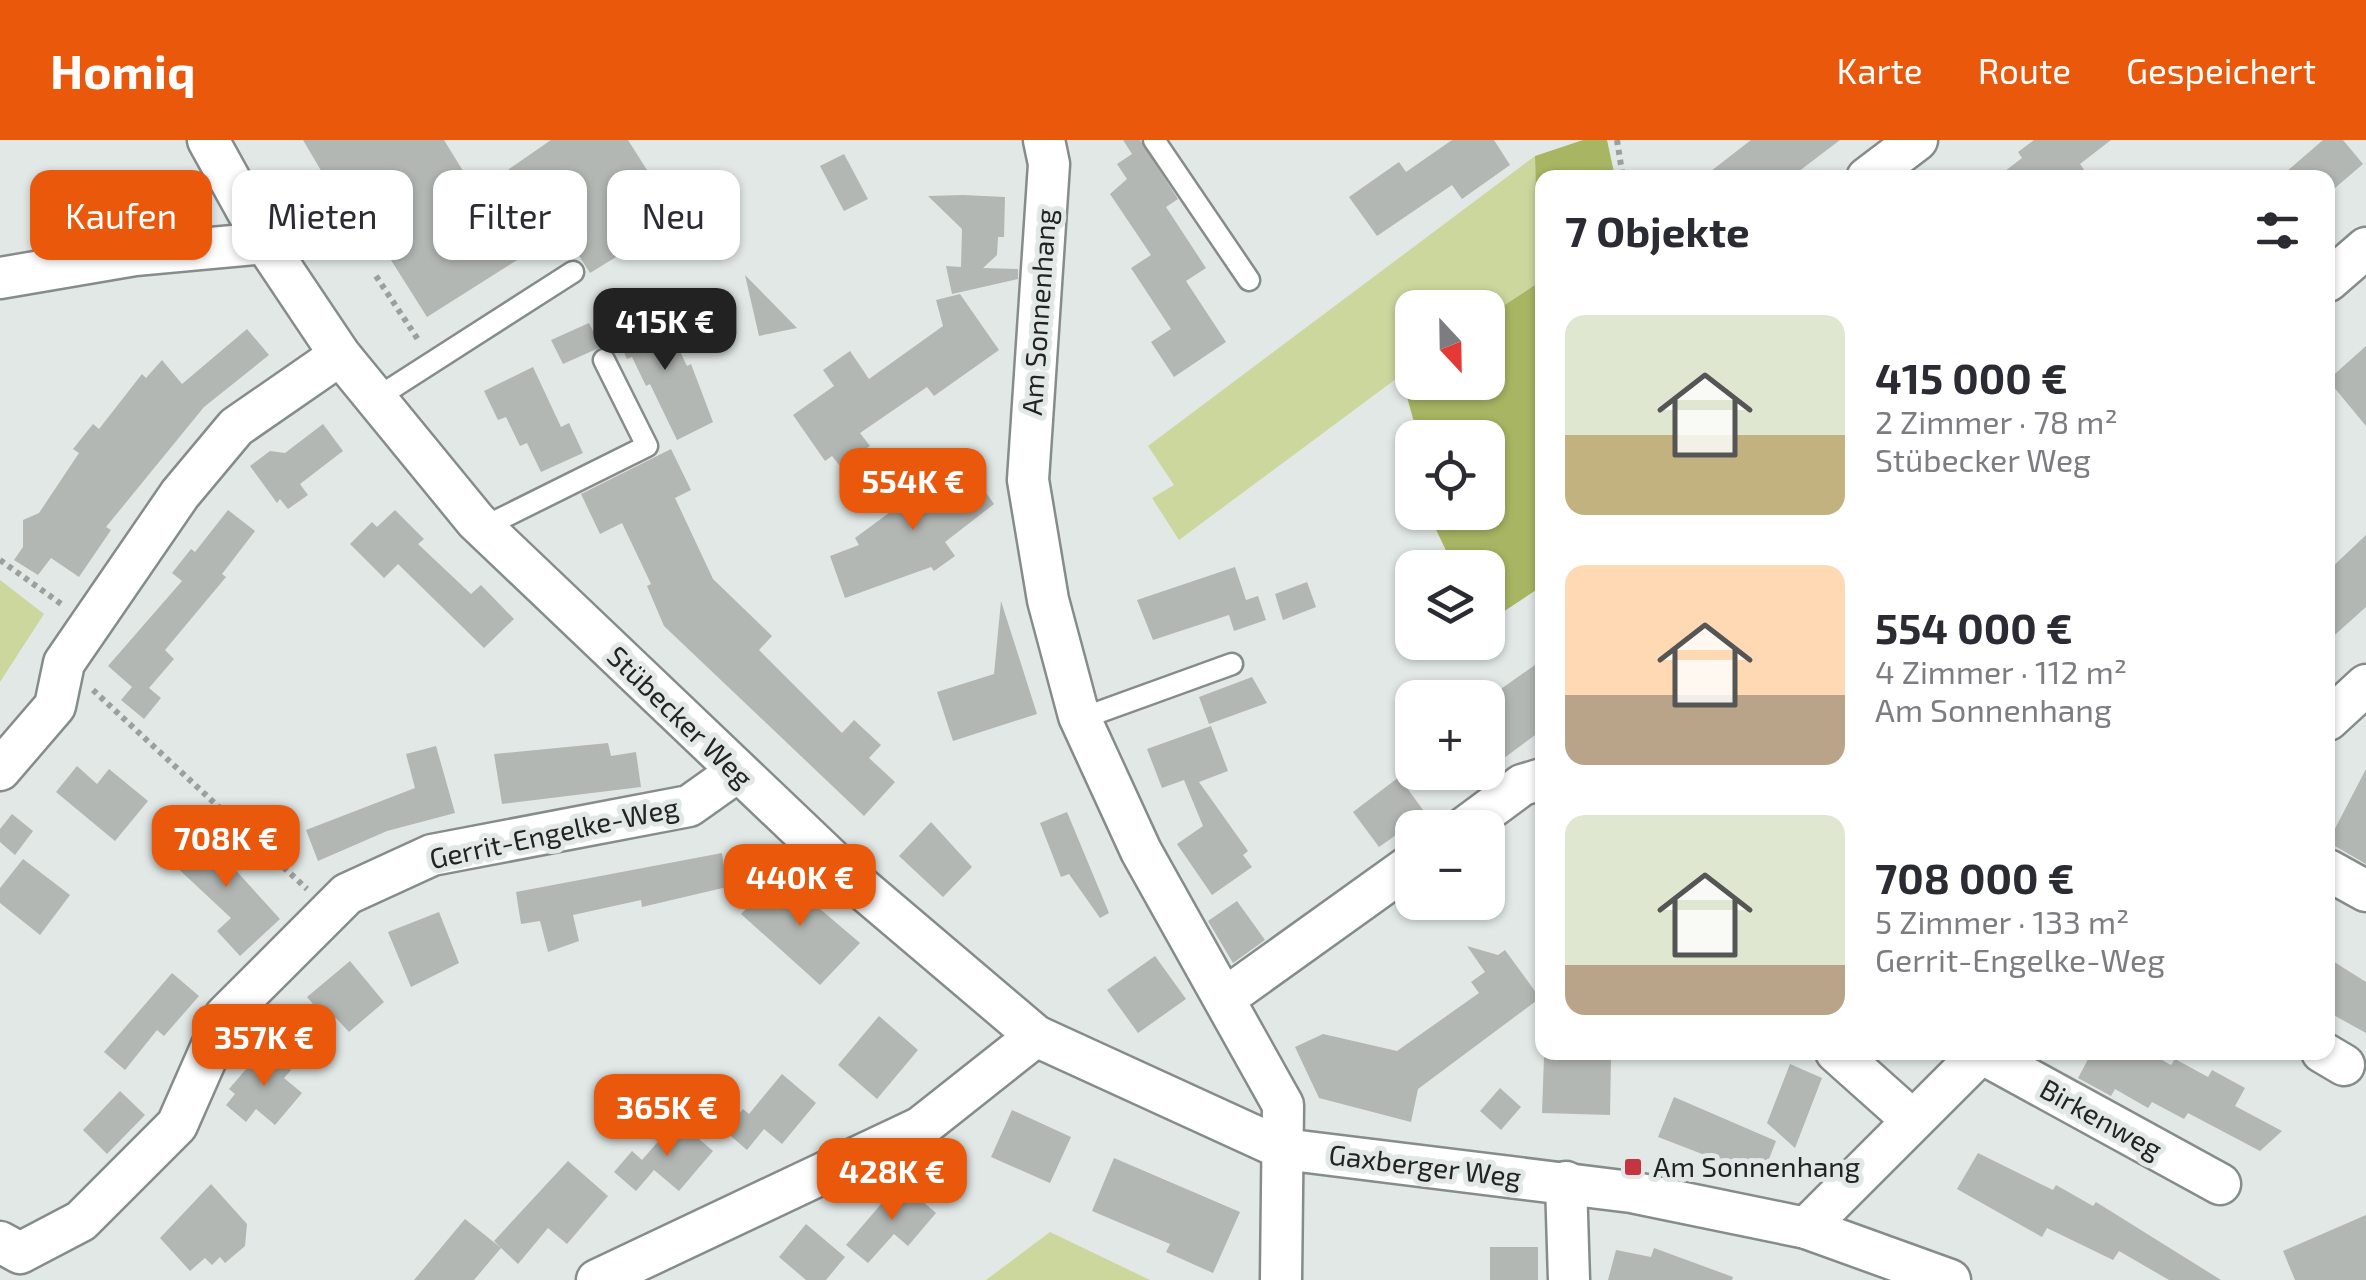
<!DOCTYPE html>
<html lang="de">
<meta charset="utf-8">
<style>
body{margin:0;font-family:"Exo 2",sans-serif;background:#f7f7f7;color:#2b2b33;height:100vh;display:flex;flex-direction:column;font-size:38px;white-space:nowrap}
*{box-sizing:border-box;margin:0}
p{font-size:32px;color:#7c7c81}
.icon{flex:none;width:55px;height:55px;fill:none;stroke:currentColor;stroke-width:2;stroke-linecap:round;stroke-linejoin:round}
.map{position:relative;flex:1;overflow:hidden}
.drawer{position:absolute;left:1535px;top:30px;width:800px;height:890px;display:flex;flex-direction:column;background:#fff;border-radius:20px;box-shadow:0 2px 8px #0004}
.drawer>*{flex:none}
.top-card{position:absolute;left:30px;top:30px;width:950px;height:90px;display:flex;gap:20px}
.needle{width:65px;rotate:158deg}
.buttons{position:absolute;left:1395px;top:150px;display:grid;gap:20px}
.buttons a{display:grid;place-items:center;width:110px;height:110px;border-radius:20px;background:#fff;box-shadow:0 2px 8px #0004;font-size:50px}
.price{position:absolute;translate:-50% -85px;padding:0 22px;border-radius:20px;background:#ea580c;color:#fff;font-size:32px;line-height:65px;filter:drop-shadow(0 2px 5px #0008)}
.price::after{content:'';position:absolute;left:50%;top:60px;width:30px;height:22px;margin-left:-15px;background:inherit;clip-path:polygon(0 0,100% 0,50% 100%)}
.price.current{background:#222;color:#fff}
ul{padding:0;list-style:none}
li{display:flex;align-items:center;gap:30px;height:250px;padding:0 30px}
li span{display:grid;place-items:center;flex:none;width:280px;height:200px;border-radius:20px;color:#555}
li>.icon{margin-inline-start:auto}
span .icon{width:120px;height:120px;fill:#fffc;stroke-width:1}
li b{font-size:42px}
h2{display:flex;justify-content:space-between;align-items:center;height:120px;padding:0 30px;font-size:42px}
.pill{padding:0 35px;border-radius:20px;background:#fff;box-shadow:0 2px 8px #0004;font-size:35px;line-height:90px}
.pill.current{background:#ea580c;color:#fff}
header{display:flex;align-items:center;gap:60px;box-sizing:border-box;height:140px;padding:0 50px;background:#ea580c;color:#fff}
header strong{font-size:48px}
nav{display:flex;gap:55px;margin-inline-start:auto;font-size:35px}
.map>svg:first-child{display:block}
.green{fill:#ccd79e}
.forest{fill:#a8b664}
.building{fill:#b2b7b3}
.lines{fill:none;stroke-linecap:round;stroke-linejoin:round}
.lane-casing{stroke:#868c8a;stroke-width:25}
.street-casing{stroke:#868c8a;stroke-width:45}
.path{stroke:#9ba09f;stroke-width:6;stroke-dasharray:5 5;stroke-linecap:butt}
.lane{stroke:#fff;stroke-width:20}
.street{stroke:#fff;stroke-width:40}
.poi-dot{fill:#c53541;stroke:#e1e8e6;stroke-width:4}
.labels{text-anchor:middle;stroke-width:10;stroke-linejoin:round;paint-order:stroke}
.street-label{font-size:28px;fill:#222424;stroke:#e1e8e6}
.poi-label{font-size:28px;fill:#222424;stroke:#e1e8e6;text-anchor:start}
</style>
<header>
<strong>Homiq</strong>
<nav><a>Karte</a><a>Route</a><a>Gespeichert</a></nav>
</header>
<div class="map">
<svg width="2366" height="1140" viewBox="0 0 2366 1140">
<rect width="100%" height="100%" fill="#e1e8e6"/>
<!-- green -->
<g class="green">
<polygon points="1535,16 1538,143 1488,176 1488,168 1412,168 1412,227 1179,400 1152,358 1174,345 1148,306"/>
<polygon points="0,440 44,474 0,542"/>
<polygon points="1050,1092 1150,1140 986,1140"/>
</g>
<!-- forest -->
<polygon class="forest" points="1583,0 1607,0 1615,37 1542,38 1542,446 1488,482 1488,428 1454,427 1428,373 1488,372 1488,298 1418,297 1401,235 1412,227 1412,242 1488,242 1488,176 1538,143 1535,16"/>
<!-- building -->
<g class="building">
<polygon points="303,0 444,0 476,52 551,0 628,0 678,79 590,133 563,91 427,177 384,109 372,117"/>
<polygon points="1123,0 1140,0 1178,59 1166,67 1206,128 1186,141 1226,202 1174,237 1151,202 1171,189 1131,128 1151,115 1110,54 1127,39 1117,24 1132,14"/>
<polygon points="1452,0 1494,0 1510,25 1462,59 1452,45 1377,96 1349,57 1399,22 1406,32"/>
<polygon points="1751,0 1840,0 1790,38 1702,38"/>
<polygon points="2034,0 2111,0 2080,24 2090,38 1996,38 2022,18 2018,12"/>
<polygon points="2323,0 2343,0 2363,24 2328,54 2328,38 2279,38"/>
<polygon points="844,14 868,59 844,71 820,26"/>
<polygon points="199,33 201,37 144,68 146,79 114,85 116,94 90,99 82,53"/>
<polygon points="963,55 1005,57 1004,97 998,97 997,115 983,128 1018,129 1018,139 952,154 946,126 961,127 962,89 928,56"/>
<polygon points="745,135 797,188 759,196"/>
<polygon points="960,154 999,210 934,256 927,247 860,293 870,306 840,326 832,316 825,321 793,275 834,246 823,230 850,211 869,239 943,186 936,160"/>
<polygon points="654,170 669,199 673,197 687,226 691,224 713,282 677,300 650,244 646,246 632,217 627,219 613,189"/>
<polygon points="589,183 601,207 563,224 551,200"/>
<polygon points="247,189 269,215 204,267 106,387 111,390 79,437 51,418 38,435 14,420 23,407 23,380 39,373 79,313 73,309 93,284 99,289 142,234 146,238 162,220 182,244"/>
<polygon points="2366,206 2366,286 2328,240"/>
<polygon points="533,227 561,287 569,283 583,313 541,332 527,303 520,306 506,277 498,280 484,251"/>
<polygon points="323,284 343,311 300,344 308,355 288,369 280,359 277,363 250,326 270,311 285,313"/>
<polygon points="671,309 691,350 675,358 713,439 772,496 759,510 842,593 854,580 881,605 869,618 895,642 864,676 664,486 647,446 651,444 622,383 600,394 581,354"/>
<polygon points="962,319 994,364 945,402 955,416 934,431 931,427 845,458 830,416 859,405 855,398"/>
<polygon points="228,370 255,391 222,434 226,437 165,510 174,519 149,548 161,558 144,579 121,560 132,547 108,526 182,441 172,433 191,409 195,412"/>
<polygon points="395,370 424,399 418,404 471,454 481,445 514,479 484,508 398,424 384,438 350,404 372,382 377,387"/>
<polygon points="2366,395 2366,467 2328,501 2328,431"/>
<polygon points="1235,427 1246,460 1258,456 1266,480 1234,491 1229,475 1153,500 1137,460"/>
<polygon points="1307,442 1316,467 1283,480 1275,454"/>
<polygon points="1001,461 1037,574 953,601 937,552 994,534"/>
<polygon points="1542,520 1542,590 1488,630 1488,558"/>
<polygon points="1252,537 1267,563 1209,584 1199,557"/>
<polygon points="1211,586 1228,631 1199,642 1248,711 1243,715 1252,727 1212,755 1177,704 1203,686 1184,640 1162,648 1147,609"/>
<polygon points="608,603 611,616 636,612 641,647 502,664 494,614"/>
<polygon points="436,606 455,673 387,691 318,721 306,690 415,648 406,614"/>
<polygon points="77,626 97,644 109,629 148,661 115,701 56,652"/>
<polygon points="2366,629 2366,724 2328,702"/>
<polygon points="1399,637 1426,674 1379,707 1353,672"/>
<polygon points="1067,672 1109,773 1100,778 1069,734 1061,737 1040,683"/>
<polygon points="12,674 33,691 15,715 0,702 0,689"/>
<polygon points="931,682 972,727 943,757 899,716"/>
<polygon points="204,686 237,716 230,724 280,779 240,816 217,791 231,778 171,722"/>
<polygon points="722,713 727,747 642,767 641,760 573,775 579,801 548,812 540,781 521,784 516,752"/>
<polygon points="23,719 70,755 40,795 0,763 0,748"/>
<polygon points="779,734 860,803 820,845 741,774"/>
<polygon points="1237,761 1265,800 1233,823 1208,781"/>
<polygon points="439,772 459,823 411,847 388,792"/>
<polygon points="1467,806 1498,815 1505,810 1540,858 1418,949 1411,982 1319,958 1295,907 1323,894 1397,911 1479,853 1471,842 1485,832"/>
<polygon points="1155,816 1186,859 1138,893 1107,850"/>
<polygon points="2328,818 2366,842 2366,893 2328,872"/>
<polygon points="350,821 384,862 349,892 336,878 329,883 307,857"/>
<polygon points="172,833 199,856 164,896 157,890 125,930 104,912"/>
<polygon points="879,876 918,910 877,959 838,925"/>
<polygon points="265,907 291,930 284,938 302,953 275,985 256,969 246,982 226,965 235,954 229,949"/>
<polygon points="2092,912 2148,912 2171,925 2175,919 2208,937 2212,930 2245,948 2235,966 2282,991 2260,1011 2188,973 2184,979 2152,962 2148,968 2115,949 2111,956 2078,938"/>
<polygon points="1544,917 1611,919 1610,975 1542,973"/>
<polygon points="1790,924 1822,938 1795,1008 1767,983"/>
<polygon points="782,934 816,963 782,1004 764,989 747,1010 725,991 743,969 749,974"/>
<polygon points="1500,948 1521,967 1501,990 1480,971"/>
<polygon points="120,951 145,975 107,1014 83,990"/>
<polygon points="1674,957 1776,1001 1762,1037 1658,997"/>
<polygon points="1012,970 1071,997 1050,1043 991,1017"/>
<polygon points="677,980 713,1011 679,1051 654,1030 636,1051 614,1032 632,1011 642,1020"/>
<polygon points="1978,1013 2053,1050 2056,1045 2093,1066 2096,1062 2221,1140 2169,1140 2119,1111 2113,1120 2047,1088 2042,1097 1957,1049"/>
<polygon points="1114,1018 1240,1072 1213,1133 1166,1112 1170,1104 1092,1071"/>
<polygon points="568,1021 608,1056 567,1104 548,1088 518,1124 501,1108 474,1140 414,1140 465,1079 501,1108 494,1101"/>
<polygon points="900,1042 936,1073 908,1106 894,1094 868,1123 846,1105"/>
<polygon points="211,1044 247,1084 245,1106 225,1123 220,1117 212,1125 205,1118 190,1131 160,1098"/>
<polygon points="2366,1075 2366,1140 2295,1140 2283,1111"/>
<polygon points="806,1084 845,1117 826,1140 806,1140 779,1117"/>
<rect x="1490" y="1107" width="48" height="33"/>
<polygon points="1654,1108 1733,1137 1732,1140 1608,1140 1616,1110 1651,1117"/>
</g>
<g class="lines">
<defs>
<g id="lane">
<polyline points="1154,0 1249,140"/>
<polyline points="375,259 573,132"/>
<polyline points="482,388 647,306 604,220"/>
<polyline points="1080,579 1232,524"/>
</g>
<g id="street">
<polyline points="208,0 265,103 340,215 476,381 857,744 1036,896 1283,1009 1631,1052 1806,1088 1950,1140"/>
<polyline points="1044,0 1049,24 1028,340 1048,460 1079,576 1141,711 1283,965 1281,1140"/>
<polyline points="1867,38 1917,0"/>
<polyline points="0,138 135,115 265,103"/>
<polyline points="2328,141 2366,108"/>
<polyline points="2328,580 2366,545"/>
<polyline points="0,630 55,566 64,523 180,354 236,287 340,215"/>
<polyline points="1464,688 1522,645 1542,639"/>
<polyline points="2328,730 2366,751"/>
<polyline points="1225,858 1412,724"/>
<polyline points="1836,912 1911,979"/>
<polyline points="2322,912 2344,925"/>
<polyline points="1981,913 2220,1044"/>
<polyline points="1566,1042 1569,1140"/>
<polyline points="1806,1088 1982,912"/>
<polyline points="0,1102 20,1113 81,1081 177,985 225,876 347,754 432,715 689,666 737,632"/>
<polyline points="597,1140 921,987 1036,896"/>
</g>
</defs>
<!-- lane casing -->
<use href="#lane" class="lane-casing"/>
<!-- street casing -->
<use href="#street" class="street-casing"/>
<!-- path -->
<g class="path">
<polyline points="1617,0 1623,38"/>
<polyline points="376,136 419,201"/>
<polyline points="0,420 64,466"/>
<polyline points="93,550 307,749"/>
</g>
<!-- lane -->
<use href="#lane" class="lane"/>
<!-- street -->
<use href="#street" class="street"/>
</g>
<!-- markers -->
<rect class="poi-dot" x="1623" y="1017" width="20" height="20" rx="5"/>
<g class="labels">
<!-- street labels -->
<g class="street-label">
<text transform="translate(1039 172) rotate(-86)" y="10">Am Sonnenhang</text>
<text transform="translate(680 577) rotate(44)" y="10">Stübecker Weg</text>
<text transform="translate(554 693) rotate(-12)" y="10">Gerrit-Engelke-Weg</text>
<text transform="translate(2101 979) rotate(29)" y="10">Birkenweg</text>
<text transform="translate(1425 1026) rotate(7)" y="10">Gaxberger Weg</text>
</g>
<!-- poi labels -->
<g class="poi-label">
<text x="1653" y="1037">Am Sonnenhang</text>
</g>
</g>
</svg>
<div class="buttons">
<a><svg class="needle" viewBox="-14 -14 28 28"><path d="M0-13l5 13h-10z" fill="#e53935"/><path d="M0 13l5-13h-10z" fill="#7c7c81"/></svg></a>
<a><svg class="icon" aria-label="locate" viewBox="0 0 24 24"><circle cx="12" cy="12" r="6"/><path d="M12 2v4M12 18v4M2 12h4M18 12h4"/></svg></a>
<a><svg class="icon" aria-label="layers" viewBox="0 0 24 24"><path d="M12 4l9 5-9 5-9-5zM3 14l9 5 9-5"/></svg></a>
<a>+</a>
<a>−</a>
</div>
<b class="price current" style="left:665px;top:233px">415K €</b>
<b class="price" style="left:913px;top:393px">554K €</b>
<b class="price" style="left:226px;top:750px">708K €</b>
<b class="price" style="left:800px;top:789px">440K €</b>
<b class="price" style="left:264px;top:949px">357K €</b>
<b class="price" style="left:667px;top:1019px">365K €</b>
<b class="price" style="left:892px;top:1083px">428K €</b>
<div class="top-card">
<a class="pill current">Kaufen</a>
<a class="pill">Mieten</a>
<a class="pill">Filter</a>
<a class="pill">Neu</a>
</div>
<section class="drawer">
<h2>7 Objekte<svg class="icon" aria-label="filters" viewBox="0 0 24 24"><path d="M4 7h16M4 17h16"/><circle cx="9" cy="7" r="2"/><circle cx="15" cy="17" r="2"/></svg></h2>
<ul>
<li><span style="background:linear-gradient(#dfe7d0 60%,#c2b280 0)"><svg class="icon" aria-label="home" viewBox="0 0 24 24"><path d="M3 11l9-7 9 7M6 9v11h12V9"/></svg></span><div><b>415 000 €</b><p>2 Zimmer · 78 m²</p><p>Stübecker Weg</p></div></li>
<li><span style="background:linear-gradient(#ffd9b3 65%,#b9a48a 0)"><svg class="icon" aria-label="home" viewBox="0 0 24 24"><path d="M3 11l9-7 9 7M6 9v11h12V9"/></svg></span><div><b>554 000 €</b><p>4 Zimmer · 112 m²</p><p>Am Sonnenhang</p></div></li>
<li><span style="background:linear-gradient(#dfe7d0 75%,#b9a48a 0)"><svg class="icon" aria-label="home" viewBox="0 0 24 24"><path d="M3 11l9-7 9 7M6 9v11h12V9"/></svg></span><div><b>708 000 €</b><p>5 Zimmer · 133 m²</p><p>Gerrit-Engelke-Weg</p></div></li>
</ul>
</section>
</div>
